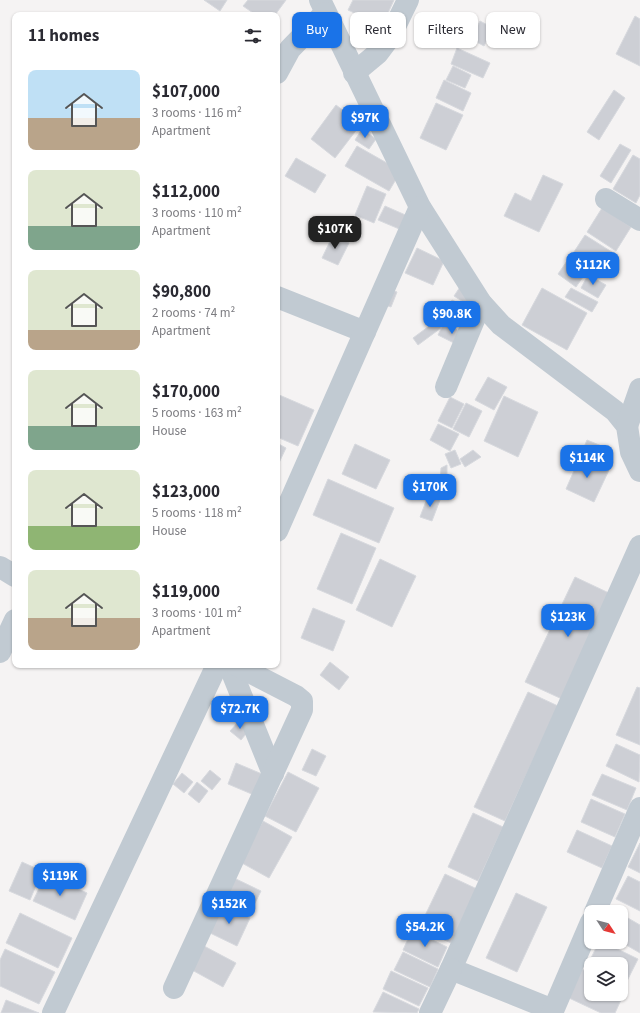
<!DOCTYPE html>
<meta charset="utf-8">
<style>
body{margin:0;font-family:"Source Sans 3",sans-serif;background:#f7f7f7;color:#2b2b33;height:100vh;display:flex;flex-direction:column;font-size:15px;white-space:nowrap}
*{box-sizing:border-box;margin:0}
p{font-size:13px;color:#7c7c81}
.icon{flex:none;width:22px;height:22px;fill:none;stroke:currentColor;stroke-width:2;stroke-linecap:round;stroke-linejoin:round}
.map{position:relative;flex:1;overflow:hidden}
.panel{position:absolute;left:12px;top:12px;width:268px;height:656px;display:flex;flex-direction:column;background:#fff;border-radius:8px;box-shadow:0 1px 3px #0004}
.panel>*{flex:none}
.banner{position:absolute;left:292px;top:12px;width:288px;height:36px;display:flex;gap:8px}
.needle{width:26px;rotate:126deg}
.buttons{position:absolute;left:584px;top:905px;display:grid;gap:8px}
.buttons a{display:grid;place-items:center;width:44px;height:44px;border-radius:8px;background:#fff;box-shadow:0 1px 3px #0004;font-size:20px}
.price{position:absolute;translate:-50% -34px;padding:0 9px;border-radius:8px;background:#1a73e8;color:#fff;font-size:13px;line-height:26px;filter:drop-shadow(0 1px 2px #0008)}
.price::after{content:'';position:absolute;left:50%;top:24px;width:12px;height:9px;margin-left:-6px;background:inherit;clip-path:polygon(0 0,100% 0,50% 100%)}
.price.selected{background:#222;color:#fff}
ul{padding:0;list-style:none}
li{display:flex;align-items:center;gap:12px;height:100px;padding:0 16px}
li span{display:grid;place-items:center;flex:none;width:112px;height:80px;border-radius:8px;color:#555}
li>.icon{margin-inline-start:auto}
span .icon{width:48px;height:48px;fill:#fffc;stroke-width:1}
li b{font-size:17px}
h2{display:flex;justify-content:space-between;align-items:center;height:48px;padding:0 16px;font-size:17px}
.tag{padding:0 14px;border-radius:8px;background:#fff;box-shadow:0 1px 3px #0004;font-size:14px;line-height:36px}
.tag.selected{background:#1a73e8;color:#fff}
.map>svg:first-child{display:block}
.building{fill:#cdcfd5;stroke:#d7d9de}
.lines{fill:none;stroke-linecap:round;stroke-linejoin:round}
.minor{stroke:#c1cad2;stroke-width:22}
</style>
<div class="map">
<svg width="640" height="1013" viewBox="0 0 640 1013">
<rect width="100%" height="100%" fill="#f5f3f3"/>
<!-- building -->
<g class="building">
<polygon points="204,0 227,0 220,11"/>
<polygon points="248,0 286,0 275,15 256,15 243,6"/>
<polygon points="353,0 394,0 382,26 348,10"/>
<polygon points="635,16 640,19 640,66 616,54"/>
<polygon points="360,17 380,28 374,39 355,28"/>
<polygon points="480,21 493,28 484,46 471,39"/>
<polygon points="457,48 490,63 483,78 451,64"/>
<polygon points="453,66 471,75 465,88 446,80"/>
<polygon points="444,80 471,93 463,111 436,98"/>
<polygon points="614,90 625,98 599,140 587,132"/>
<polygon points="436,103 463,115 446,150 420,138"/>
<polygon points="336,105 361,124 335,158 311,139"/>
<polygon points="362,129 376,139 369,149 355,140"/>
<polygon points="620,144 631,150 611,183 600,176"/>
<polygon points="357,146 401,171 389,191 345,166"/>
<polygon points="633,155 640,159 640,195 636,203 613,189"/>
<polygon points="296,158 326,175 315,193 285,176"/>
<polygon points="543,175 563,184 539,232 504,216 515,193 531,201"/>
<polygon points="367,186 386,194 374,223 355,215"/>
<polygon points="385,206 410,217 404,231 378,220"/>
<polygon points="602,208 631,227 616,251 587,232"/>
<polygon points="333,235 349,243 338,265 322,258"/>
<polygon points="585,235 615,254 600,278 570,258"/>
<polygon points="417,248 444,261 433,285 405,273"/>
<polygon points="567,261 585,274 576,287 558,274"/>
<polygon points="588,275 606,285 598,298 581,288"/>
<polygon points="460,287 474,295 468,305 454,296"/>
<polygon points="542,288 587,313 567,350 522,325"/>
<polygon points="571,288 598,302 592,312 565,297"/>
<polygon points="392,290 397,292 391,307 385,305"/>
<polygon points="452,300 475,311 466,330 443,320"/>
<polygon points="436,321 441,328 418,345 413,338"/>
<polygon points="444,323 465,334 460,346 438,335"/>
<polygon points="488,377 507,387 494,410 475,400"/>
<polygon points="277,394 314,410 298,446 277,437"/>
<polygon points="504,396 538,412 518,457 484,441"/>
<polygon points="450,397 464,404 452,428 438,421"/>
<polygon points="466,403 482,411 469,437 453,429"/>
<polygon points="438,424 459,434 450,451 430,440"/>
<polygon points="587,440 604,447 598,461 581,454"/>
<polygon points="277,443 286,448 277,467"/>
<polygon points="355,444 390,460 376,489 342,474"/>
<polygon points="455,450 461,464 451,468 445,454"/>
<polygon points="473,450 481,457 465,467 460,459"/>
<polygon points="580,457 609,470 594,502 566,489"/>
<polygon points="447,465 447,483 440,483 441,468"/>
<polygon points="328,479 394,508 379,543 313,515"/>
<polygon points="428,496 440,500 432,521 420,517"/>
<polygon points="341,533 376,548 352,604 317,589"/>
<polygon points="380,559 416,576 392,627 356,610"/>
<polygon points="575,577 611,594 562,699 525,682"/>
<polygon points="313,608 345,621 333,651 301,638"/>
<polygon points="330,662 349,677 339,690 320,675"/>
<polygon points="637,687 640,688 640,745 616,735"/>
<polygon points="528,692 558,706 505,821 474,807"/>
<polygon points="240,720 250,729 241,740 230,731"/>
<polygon points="616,744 640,755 639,782 606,766"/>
<polygon points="312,749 326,756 316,776 302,770"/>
<polygon points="236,763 262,774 254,795 228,784"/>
<polygon points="210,770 221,779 212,790 201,781"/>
<polygon points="288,772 319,788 296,832 265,816"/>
<polygon points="182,773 193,782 184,793 173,784"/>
<polygon points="602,774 636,788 627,810 592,795"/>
<polygon points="197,782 208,791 199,803 188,794"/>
<polygon points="591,799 625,814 615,837 581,822"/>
<polygon points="473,813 503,827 478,881 448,867"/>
<polygon points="263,821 292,837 269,878 240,862"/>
<polygon points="577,830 612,846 602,868 567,852"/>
<polygon points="640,843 640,873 628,867"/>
<polygon points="22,862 42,871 30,900 9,891"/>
<polygon points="46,874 87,893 75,920 33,901"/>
<polygon points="445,874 477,889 451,943 419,928"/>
<polygon points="628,876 640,882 640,911 616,899"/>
<polygon points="234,878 261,891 253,907 226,893"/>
<polygon points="516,893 547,907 517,972 486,958"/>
<polygon points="221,904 250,918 237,946 208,932"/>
<polygon points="20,913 72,938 58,968 6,943"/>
<polygon points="621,914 640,925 640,953 621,942"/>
<polygon points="412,930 447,947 438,967 403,950"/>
<polygon points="599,942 603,942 638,959 627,981 621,978 621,964 592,964 589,962"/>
<polygon points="204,946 236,963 223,987 192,970"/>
<polygon points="5,949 55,972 39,1004 0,986 0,960"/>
<polygon points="403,952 438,969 430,987 394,970"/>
<polygon points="581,969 591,973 591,994 621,994 621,987 626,989 615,1013 601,1013 569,998"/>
<polygon points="391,971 428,988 419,1006 383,989"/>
<polygon points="383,992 419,1009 417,1013 373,1012"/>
<polygon points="6,1000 39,1013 1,1013"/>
</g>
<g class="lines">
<!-- minor -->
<g class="minor">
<polyline points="320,0 420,207 481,303 501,325 615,411 627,426 631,452 640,471"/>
<polyline points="277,73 290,49 325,13"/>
<polyline points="354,73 378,53 390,37 408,0"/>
<polyline points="606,199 640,220"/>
<polyline points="277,297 365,332"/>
<polyline points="446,387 481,303"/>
<polyline points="627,426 640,389"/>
<polyline points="277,531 420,207"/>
<polyline points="0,567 15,576"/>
<polyline points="0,652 15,620"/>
<polyline points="229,665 273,774"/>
<polyline points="595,912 640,808"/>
<polyline points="174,988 302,710 302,701 296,696 236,665"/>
<polyline points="553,1010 451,969 640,546"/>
<polyline points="53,1013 217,665"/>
<polyline points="430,1013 451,969"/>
<polyline points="552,1013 591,922"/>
</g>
</g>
</svg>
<div class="buttons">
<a><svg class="needle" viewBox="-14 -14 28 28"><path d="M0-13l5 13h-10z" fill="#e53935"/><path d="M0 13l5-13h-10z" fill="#7c7c81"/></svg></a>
<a><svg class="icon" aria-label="layers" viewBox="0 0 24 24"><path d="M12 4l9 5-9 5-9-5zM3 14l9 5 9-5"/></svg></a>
</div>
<b class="price" style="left:365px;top:139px">$97K</b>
<b class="price selected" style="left:335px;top:250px">$107K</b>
<b class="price" style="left:593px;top:286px">$112K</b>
<b class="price" style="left:452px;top:335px">$90.8K</b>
<b class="price" style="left:587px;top:479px">$114K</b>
<b class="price" style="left:430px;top:508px">$170K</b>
<b class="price" style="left:568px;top:638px">$123K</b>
<b class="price" style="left:240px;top:730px">$72.7K</b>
<b class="price" style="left:60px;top:897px">$119K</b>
<b class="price" style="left:229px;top:925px">$152K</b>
<b class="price" style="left:425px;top:948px">$54.2K</b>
<div class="banner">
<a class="tag selected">Buy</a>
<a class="tag">Rent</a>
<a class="tag">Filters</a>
<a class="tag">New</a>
</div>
<section class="panel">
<h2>11 homes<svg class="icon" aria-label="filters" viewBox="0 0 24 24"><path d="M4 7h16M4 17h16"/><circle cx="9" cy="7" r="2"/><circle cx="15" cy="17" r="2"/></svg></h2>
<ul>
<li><span style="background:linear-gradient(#bfe0f5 60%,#b9a48a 0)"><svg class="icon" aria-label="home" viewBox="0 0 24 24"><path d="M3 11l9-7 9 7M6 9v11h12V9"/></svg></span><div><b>$107,000</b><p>3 rooms · 116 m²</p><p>Apartment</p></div></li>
<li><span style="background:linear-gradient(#dfe7d0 70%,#7fa58c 0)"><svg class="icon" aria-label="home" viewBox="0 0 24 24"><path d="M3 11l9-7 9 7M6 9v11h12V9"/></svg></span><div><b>$112,000</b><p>3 rooms · 110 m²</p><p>Apartment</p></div></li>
<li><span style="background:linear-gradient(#dfe7d0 75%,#b9a48a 0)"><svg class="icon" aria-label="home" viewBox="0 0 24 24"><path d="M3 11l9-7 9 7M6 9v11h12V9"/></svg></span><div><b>$90,800</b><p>2 rooms · 74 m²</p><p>Apartment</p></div></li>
<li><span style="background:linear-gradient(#dfe7d0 70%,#7fa58c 0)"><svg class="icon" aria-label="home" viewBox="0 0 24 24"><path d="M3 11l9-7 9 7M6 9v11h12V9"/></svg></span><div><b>$170,000</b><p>5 rooms · 163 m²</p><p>House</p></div></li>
<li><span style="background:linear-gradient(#dfe7d0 70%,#8fb573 0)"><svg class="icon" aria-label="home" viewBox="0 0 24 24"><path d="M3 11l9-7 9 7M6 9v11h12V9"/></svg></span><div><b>$123,000</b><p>5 rooms · 118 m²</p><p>House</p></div></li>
<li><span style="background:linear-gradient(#dfe7d0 60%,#b9a48a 0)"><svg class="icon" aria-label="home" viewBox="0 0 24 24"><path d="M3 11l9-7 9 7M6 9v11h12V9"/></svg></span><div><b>$119,000</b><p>3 rooms · 101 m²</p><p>Apartment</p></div></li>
</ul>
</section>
</div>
